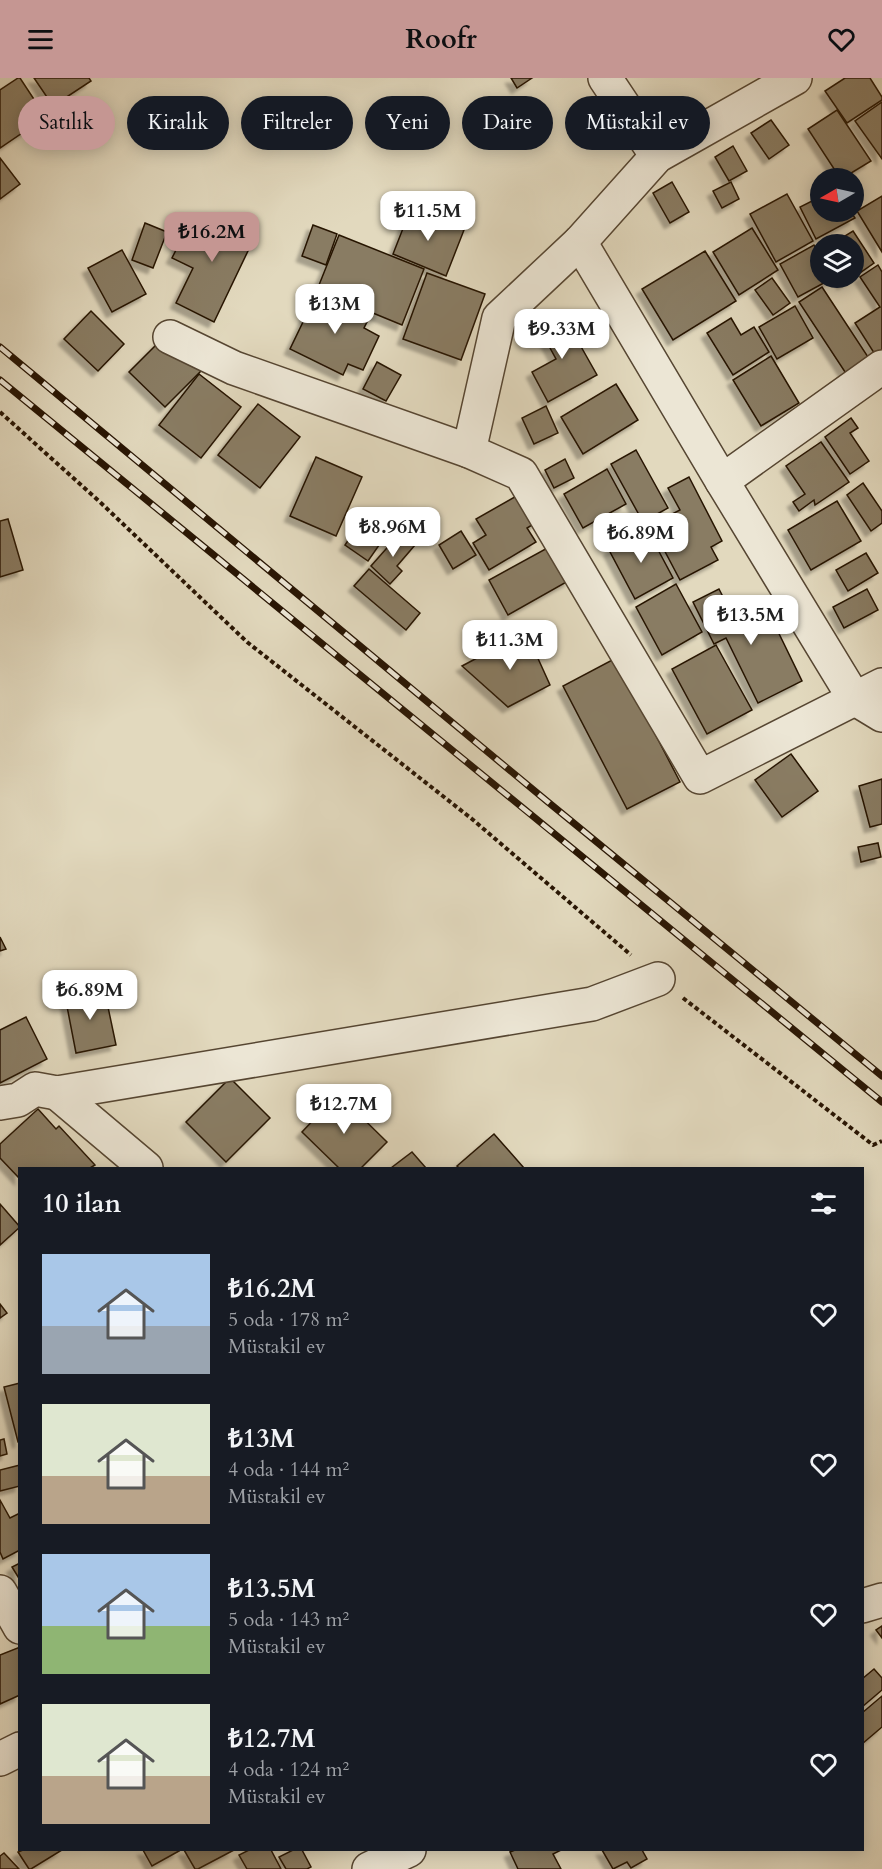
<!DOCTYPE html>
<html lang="tr">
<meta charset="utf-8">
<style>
body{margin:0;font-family:Cardo,serif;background:#20242c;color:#f1f3f6;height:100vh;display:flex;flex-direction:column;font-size:22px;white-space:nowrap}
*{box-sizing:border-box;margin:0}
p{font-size:20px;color:#9ea1a6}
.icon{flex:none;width:33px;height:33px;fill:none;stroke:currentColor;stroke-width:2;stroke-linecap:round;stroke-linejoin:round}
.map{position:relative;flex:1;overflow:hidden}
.panel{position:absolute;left:18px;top:1089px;width:846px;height:684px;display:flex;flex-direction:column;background:#171b24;border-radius:0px;box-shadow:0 3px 15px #0003}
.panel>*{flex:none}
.banner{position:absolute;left:18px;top:18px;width:846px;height:54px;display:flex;gap:12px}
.needle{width:39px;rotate:261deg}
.tools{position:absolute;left:810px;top:90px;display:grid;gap:12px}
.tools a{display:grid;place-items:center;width:54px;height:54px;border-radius:50%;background:#171b24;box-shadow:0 3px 15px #0003;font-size:30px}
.price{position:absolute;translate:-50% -51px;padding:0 14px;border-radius:12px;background:#fff;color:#222;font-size:20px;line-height:39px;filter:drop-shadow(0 2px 3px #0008)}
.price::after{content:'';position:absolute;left:50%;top:36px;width:18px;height:14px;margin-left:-9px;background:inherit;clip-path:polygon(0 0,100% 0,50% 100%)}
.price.on{background:#c59692;color:#111}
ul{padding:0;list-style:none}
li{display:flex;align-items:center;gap:18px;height:150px;padding:0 24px}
li span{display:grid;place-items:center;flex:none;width:168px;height:120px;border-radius:0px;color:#555}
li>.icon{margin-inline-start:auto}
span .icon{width:72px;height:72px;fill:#fffc;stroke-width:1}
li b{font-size:26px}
h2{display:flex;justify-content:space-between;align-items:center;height:72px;padding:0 24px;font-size:26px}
.chip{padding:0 21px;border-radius:27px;background:#171b24;box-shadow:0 3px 15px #0003;font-size:21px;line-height:54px}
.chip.on{background:#c59692;color:#111}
header{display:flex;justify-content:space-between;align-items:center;height:78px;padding:0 24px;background:#c59692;color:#111;font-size:27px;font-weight:700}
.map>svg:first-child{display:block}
.building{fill:#897b64;stroke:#281503;stroke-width:1.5;filter:url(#shadow)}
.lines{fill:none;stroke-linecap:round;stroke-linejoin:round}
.street-casing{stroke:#564632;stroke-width:36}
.path{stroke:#281503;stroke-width:4;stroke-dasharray:4.5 3;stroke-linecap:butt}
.street{stroke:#ece6d5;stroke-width:33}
.rail-casing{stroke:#281503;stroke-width:7}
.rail{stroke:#ece6d5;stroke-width:4.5;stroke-dasharray:14;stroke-linecap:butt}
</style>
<header><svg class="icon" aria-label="menu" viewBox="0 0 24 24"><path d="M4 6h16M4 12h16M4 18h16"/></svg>Roofr<svg class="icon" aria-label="heart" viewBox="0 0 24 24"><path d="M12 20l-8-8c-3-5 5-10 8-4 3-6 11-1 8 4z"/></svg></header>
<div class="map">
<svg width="882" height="1791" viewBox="0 0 882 1791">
<defs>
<filter id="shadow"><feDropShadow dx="-5.5" dy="5.5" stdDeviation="1.5" flood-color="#0004"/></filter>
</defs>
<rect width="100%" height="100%" fill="#e2d9be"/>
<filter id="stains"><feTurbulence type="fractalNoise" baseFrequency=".00333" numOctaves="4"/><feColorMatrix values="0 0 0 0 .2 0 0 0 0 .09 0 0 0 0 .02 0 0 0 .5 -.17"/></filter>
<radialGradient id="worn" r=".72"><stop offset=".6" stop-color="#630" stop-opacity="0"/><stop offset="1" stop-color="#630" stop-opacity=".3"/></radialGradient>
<!-- building -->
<g class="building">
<polygon points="18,0 20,0 51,47 39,54 34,47 0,70 0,12"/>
<polygon points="34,0 89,0 91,3 53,28"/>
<polygon points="511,0 532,0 517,10"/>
<polygon points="845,0 870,0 882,19 882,22 847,45 825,13"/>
<polygon points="882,24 882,81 855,43"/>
<polygon points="837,32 871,83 843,100 840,100 808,51"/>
<polygon points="771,42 789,67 769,81 751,55"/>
<polygon points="733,68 747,93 729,103 715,79"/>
<polygon points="0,80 20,106 0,121"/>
<polygon points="672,104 689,134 670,145 653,115"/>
<polygon points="731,104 739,121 722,130 713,113"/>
<polygon points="787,116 813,163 776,184 750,136"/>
<polygon points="882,118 882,174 857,133"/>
<polygon points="820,119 820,134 851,134 855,140 816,161 800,129"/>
<polygon points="411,130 464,152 446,198 393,176"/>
<polygon points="193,138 224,153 231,139 258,152 214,244 176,225 193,190 172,180"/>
<polygon points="145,145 167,154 153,190 132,182"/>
<polygon points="313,147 337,156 326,187 302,178"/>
<polygon points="752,150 778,192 739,217 713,174"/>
<polygon points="853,153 874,185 854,199 854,166 832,166"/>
<polygon points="339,157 424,191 402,247 317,212"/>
<polygon points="814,167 820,178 820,200 833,200 798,219 780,186"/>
<polygon points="122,172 146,216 112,234 88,190"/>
<polygon points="705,173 736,223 673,262 642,211"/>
<polygon points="878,187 882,194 882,274 876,278 855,245 880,229 860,199"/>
<polygon points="427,195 485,216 461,282 403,261"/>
<polygon points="772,200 790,225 773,237 755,212"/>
<polygon points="839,200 852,200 843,206"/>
<polygon points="822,209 870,282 847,297 799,224"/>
<polygon points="318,213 370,238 364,250 379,258 363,292 348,286 343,297 290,271"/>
<polygon points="795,228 813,260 777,281 759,249"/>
<polygon points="91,233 124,266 98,293 64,261"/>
<polygon points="562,235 597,297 548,324 532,294 556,281 538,248"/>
<polygon points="731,240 741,257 754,249 769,274 733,297 707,255"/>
<polygon points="166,257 201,293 165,329 129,294"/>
<polygon points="771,278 799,325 761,348 733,302"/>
<polygon points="377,284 401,297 386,323 363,311"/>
<polygon points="199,296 241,329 201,380 159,347"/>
<polygon points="616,306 638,342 583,376 561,339"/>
<polygon points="258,326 300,359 260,410 218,377"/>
<polygon points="546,328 558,355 534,366 522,340"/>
<polygon points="851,340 858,350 850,355 869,383 850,396 825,359"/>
<polygon points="821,364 849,404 815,427 814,422 799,433 793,424 805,416 786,388"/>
<polygon points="636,372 668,430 643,444 611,386"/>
<polygon points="316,379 362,399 336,458 290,438"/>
<polygon points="565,381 574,400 554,410 545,392"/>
<polygon points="607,391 626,426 583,450 564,416"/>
<polygon points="689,399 722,463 711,469 718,482 680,502 651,447 680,432 668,410"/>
<polygon points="863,405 882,433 882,445 871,453 847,417"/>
<polygon points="520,416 537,444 527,450 536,464 489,492 473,465 486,457 476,441"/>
<polygon points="837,423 861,463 811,492 788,452"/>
<polygon points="367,434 391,450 368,483 345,467"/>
<polygon points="8,441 23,492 0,499 0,443"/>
<polygon points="647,451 673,500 635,521 609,472"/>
<polygon points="461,453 476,477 453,491 439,467"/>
<polygon points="401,454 415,467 397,488 402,493 390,506 371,488"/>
<polygon points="551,468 570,502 508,537 489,502"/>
<polygon points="866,475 878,495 848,513 836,492"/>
<polygon points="369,491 420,535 406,552 354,508"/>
<polygon points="676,506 702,554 662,577 636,529"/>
<polygon points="719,511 737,546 767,531 802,603 758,625 726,560 714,566 693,524"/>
<polygon points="867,511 878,532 844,550 833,529"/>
<polygon points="526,554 550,607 508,629 462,588"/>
<polygon points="716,567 752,632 707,656 672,591"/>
<polygon points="616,580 680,704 627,731 563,608"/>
<polygon points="791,676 818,713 782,739 755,702"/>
<polygon points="882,701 882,746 870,749 859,708"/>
<polygon points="878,765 881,779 861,784 858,769"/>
<polygon points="0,859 6,871 0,873"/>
<polygon points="104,910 116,967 76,975 65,918"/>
<polygon points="26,939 47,981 0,1005 0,952"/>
<polygon points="230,1000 270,1040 226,1084 186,1044"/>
<polygon points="338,1016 387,1064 361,1090 339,1090 302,1054"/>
<polygon points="38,1031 56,1051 59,1048 95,1087 90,1090 20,1090 20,1101 0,1080 0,1066"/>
<polygon points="494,1056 524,1090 459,1090 457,1088"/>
<polygon points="412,1074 426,1090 391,1090"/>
<polygon points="0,1126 20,1149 0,1167"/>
<polygon points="0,1226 7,1235 0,1240"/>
<polygon points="20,1305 20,1364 18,1364 4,1309"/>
<polygon points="4,1361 7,1376 0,1378 0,1362"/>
<polygon points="20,1387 20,1408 0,1413 0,1392"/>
<polygon points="0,1422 10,1440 20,1435 20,1472 3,1481 0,1474"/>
<polygon points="20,1485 20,1502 12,1489"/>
<polygon points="882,1548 882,1560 876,1552"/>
<polygon points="20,1569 20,1617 0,1626 0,1577"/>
<polygon points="874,1591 882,1600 882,1612 862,1629 862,1601"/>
<polygon points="882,1618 882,1649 862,1666 862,1635"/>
<polygon points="23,1772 62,1772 31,1791 29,1791 18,1774"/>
<polygon points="143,1772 178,1772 179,1773 152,1788"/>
<polygon points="184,1772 234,1772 198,1791 195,1791"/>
<polygon points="249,1772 271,1772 281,1791 247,1791 239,1777"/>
<polygon points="293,1772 302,1772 311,1789 307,1791 286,1791 279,1779"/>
<polygon points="515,1772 561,1772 553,1776 561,1791 518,1791 510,1774"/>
<polygon points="602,1772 642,1772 647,1781 631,1790 627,1784 613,1791"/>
<polygon points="4,1775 19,1791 0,1791 0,1778"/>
</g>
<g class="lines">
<defs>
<g id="street">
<polyline points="605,0 657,78"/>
<polyline points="580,164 722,403 854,620 882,637"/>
<polyline points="170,259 234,290 469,373 521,396 700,699 882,607"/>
<polyline points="469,373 499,240 580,164 657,78 795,0"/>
<polyline points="722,403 882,289"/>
<polyline points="57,1015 146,1090"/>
<polyline points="0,1025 18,1022 35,1011 57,1015 592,926 658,901"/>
<polyline points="0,1514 20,1549"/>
<polyline points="862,1528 882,1522"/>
<polyline points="0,1681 20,1671"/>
<polyline points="369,1791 409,1772"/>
</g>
</defs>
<!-- street casing -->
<use href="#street" class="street-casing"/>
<!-- path -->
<g class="path">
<polyline points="0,334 101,425 247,564 472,741 631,877"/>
<polyline points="683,920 873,1067 882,1063"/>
</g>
<!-- street -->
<use href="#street" class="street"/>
<defs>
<g id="rail">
<polyline points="0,269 548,724 882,998"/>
<polyline points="0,302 882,1024"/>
</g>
</defs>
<!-- rail casing -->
<use href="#rail" class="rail-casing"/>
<!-- rail -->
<use href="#rail" class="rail"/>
</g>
<rect width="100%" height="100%" filter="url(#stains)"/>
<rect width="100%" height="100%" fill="url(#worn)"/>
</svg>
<div class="tools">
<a><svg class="needle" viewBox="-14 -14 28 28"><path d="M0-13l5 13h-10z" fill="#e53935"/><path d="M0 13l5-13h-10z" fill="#9ea1a6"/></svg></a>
<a><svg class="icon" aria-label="layers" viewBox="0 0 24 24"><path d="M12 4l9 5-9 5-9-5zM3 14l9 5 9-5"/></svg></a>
</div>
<b class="price" style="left:428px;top:164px">₺11.5M</b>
<b class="price on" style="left:212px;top:185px">₺16.2M</b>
<b class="price" style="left:335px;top:257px">₺13M</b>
<b class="price" style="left:562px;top:282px">₺9.33M</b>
<b class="price" style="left:393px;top:480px">₺8.96M</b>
<b class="price" style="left:641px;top:486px">₺6.89M</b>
<b class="price" style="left:751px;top:568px">₺13.5M</b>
<b class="price" style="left:510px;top:593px">₺11.3M</b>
<b class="price" style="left:90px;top:943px">₺6.89M</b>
<b class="price" style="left:344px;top:1057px">₺12.7M</b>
<div class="banner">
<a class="chip on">Satılık</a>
<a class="chip">Kiralık</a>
<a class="chip">Filtreler</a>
<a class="chip">Yeni</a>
<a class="chip">Daire</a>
<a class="chip">Müstakil ev</a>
</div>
<section class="panel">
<h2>10 ilan<svg class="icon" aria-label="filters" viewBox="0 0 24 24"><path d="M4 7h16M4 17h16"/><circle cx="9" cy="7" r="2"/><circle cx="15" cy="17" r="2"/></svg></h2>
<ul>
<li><span style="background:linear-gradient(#a9c7e8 60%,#9aa5b1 0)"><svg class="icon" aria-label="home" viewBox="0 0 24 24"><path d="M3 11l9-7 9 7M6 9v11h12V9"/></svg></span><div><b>₺16.2M</b><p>5 oda · 178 m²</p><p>Müstakil ev</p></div><svg class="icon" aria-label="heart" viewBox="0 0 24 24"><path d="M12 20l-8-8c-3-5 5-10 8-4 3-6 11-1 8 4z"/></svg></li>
<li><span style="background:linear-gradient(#dfe7d0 60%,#b9a48a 0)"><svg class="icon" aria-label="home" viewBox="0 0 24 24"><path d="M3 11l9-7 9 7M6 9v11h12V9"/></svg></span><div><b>₺13M</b><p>4 oda · 144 m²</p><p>Müstakil ev</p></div><svg class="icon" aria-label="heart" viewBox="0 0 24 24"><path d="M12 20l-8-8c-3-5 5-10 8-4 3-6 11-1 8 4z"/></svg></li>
<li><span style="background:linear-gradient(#a9c7e8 60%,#8fb573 0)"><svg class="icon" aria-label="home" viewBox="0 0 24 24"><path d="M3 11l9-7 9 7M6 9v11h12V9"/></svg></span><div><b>₺13.5M</b><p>5 oda · 143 m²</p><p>Müstakil ev</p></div><svg class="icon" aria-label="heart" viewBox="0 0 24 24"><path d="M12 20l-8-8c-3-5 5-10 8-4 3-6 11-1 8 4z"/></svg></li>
<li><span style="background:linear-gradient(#dfe7d0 60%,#b9a48a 0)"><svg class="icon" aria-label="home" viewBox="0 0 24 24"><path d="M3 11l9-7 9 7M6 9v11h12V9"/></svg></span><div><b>₺12.7M</b><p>4 oda · 124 m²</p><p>Müstakil ev</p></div><svg class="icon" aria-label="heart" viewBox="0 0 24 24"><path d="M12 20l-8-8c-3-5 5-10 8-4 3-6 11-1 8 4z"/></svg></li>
</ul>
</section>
</div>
